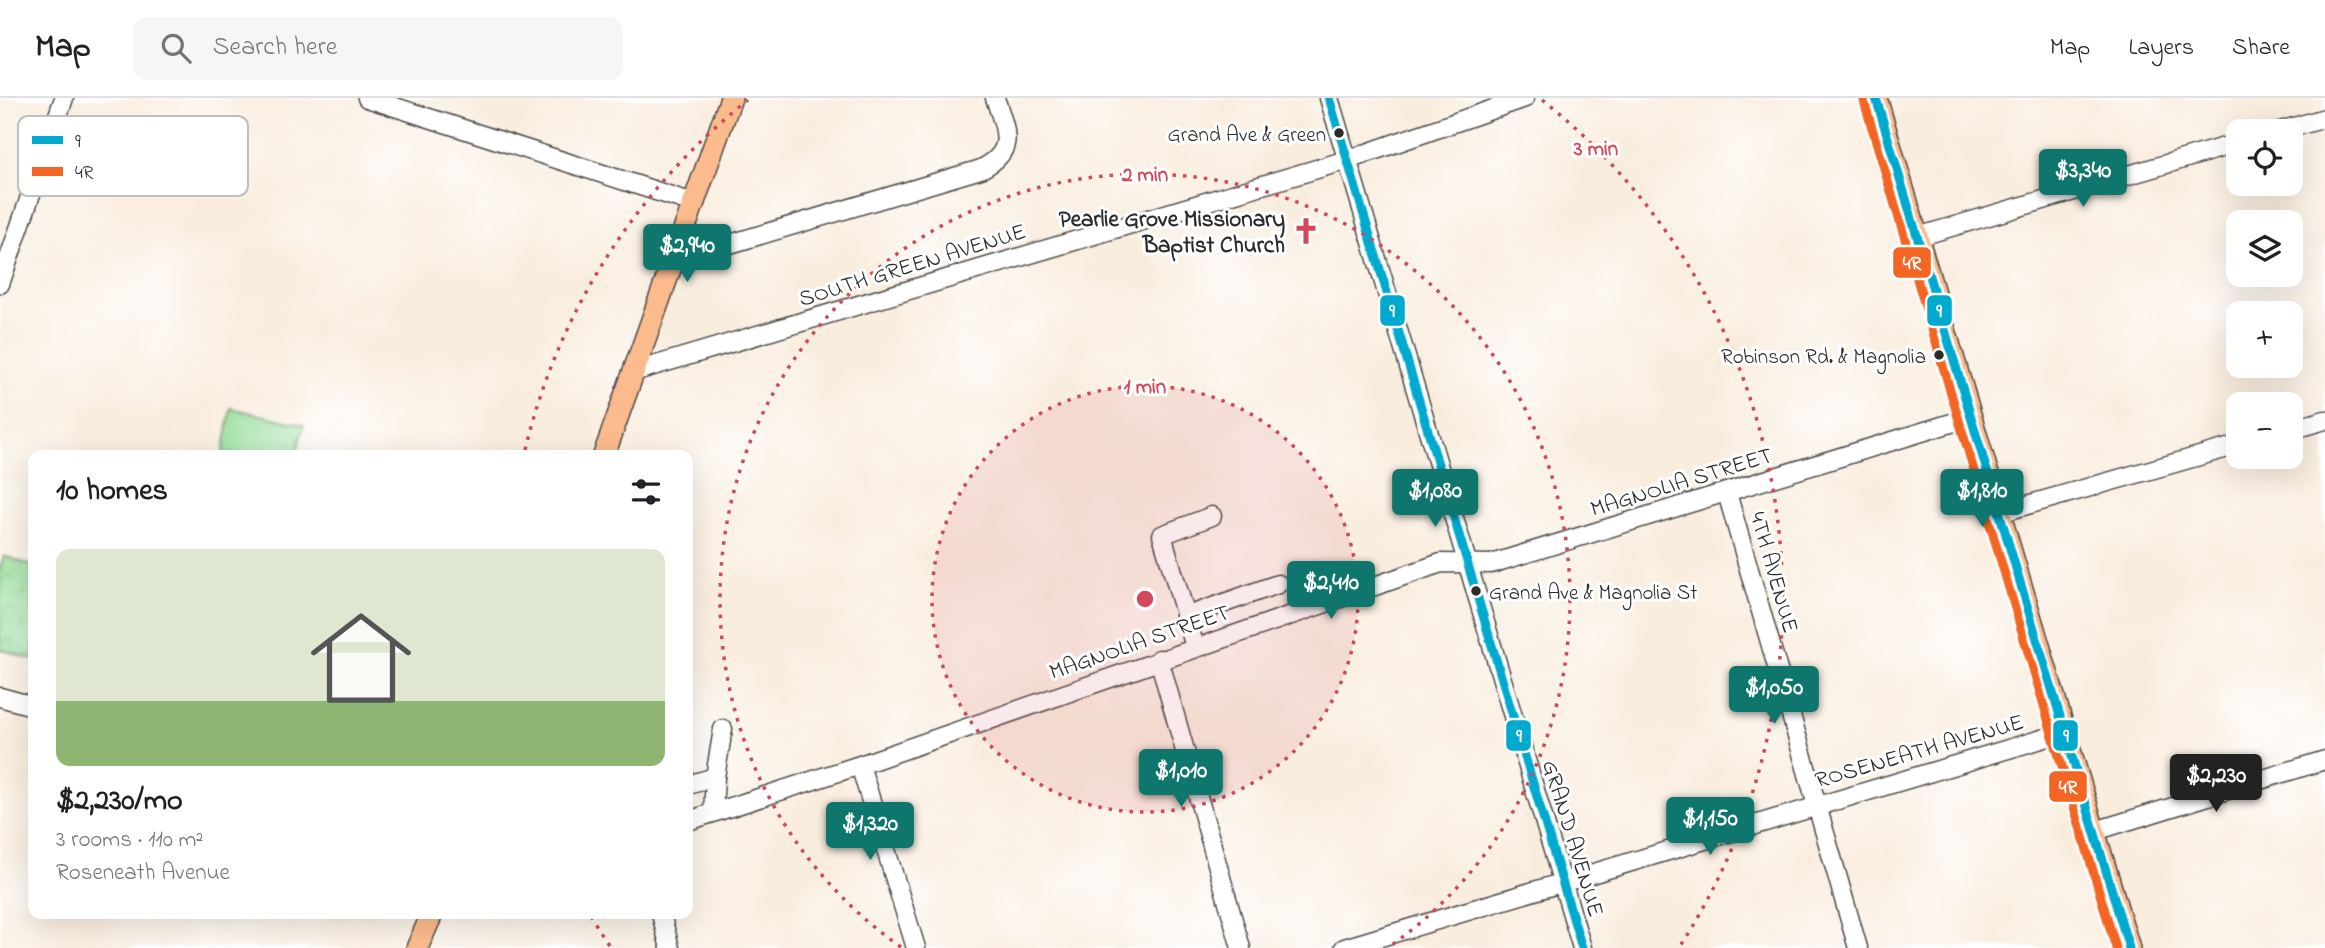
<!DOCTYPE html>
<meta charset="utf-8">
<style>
body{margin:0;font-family:"Indie Flower",sans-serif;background:#f6f6f6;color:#202124;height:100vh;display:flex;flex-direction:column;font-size:26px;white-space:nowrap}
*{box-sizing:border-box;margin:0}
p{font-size:23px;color:#757577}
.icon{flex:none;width:38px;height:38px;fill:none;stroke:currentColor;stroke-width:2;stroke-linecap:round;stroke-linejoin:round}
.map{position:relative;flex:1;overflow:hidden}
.sheet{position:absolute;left:28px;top:352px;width:665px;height:469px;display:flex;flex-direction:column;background:#fff;border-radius:14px;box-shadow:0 7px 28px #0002}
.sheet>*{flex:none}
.fabs{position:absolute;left:2226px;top:21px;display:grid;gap:14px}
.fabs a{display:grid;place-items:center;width:77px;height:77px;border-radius:14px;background:#fff;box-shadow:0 7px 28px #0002;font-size:35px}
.price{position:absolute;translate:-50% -60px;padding:0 16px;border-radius:7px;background:#0f766e;color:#fff;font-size:23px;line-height:46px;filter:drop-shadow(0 2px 4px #0008)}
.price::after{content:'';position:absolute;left:50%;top:42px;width:21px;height:16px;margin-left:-10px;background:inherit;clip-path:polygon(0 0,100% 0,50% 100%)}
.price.selected{background:#222;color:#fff}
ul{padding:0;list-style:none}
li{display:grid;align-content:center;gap:14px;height:371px;padding:0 28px}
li+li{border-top:2px solid #e0e0e0}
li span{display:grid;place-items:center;height:217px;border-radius:14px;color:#555}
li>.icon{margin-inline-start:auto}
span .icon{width:126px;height:126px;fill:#fffc;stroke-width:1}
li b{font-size:30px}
h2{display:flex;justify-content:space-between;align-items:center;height:84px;padding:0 28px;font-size:30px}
header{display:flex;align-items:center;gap:42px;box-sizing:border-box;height:98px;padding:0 35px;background:#fff;border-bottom:2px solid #e0e0e0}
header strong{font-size:33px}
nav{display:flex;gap:38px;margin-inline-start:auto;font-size:24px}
.search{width:490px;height:63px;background:#f6f6f6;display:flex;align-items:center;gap:18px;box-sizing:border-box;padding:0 24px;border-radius:14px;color:#757577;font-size:26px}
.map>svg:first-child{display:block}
.grass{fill:#94dd98;stroke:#608462;stroke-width:2}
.park{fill:url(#park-crowns);stroke:#608462;stroke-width:2}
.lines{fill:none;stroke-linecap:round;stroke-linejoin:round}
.minor-casing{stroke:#4a4846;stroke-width:21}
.major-casing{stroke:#4a4846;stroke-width:24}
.minor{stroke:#fff;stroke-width:18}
.major{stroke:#fbbb8d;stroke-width:21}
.bus-1-casing{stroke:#fff;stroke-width:14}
.bus-2-casing{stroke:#fff;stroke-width:14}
.bus-1{stroke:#00a9ce;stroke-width:9}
.bus-2{stroke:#f26522;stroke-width:9}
.ring{fill:none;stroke:#d1495b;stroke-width:3.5;stroke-dasharray:3.5 7}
.bus-dot{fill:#2b2b2b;stroke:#fff;stroke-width:2.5}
.labels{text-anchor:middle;stroke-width:6;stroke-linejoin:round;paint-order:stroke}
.bus-label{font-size:21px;fill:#2b2b2b;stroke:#fff;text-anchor:end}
.poi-label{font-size:23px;font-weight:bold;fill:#2b2b2b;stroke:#fff;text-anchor:end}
.street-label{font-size:23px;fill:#2b2b2b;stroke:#fff}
.key{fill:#fff;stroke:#bfbfbf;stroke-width:2}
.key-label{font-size:19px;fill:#2b2b2b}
.centre{fill:#d1495b;stroke:#fff;stroke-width:3.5}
.ring-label{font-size:21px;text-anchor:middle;font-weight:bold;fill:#d1495b;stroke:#fff;stroke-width:6;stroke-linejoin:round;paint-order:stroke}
.line-badge{stroke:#fff;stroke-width:2.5}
.badge-label{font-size:19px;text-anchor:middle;font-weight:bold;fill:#fff}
</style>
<header>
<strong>Map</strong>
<div class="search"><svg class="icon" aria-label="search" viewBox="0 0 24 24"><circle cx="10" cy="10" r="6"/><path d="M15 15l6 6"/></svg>Search here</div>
<nav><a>Map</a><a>Layers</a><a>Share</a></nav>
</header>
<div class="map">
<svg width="2325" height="850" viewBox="0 0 2325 850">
<defs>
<pattern id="park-crowns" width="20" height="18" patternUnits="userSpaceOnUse" patternTransform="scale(1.75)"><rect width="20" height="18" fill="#94dd98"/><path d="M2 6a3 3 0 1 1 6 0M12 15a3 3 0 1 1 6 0" fill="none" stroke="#80be83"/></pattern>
</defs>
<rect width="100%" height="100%" fill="#fff"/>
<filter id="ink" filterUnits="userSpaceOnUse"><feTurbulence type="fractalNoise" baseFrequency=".0143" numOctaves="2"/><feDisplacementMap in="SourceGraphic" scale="14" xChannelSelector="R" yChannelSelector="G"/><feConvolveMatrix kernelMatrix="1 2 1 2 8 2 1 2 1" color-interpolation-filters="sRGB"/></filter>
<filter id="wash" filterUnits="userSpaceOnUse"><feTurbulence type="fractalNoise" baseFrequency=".00686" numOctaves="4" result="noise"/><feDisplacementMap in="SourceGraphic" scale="28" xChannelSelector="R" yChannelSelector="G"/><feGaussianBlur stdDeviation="1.57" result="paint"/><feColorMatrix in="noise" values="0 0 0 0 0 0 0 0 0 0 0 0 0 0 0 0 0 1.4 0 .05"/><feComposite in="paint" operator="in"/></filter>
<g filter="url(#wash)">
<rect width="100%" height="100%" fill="#f9edde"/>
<!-- grass -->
<polygon class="grass" points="231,310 304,327 296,357 223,356"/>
<!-- park -->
<polygon class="park" points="4,458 33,468 33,562 0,551 0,469"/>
</g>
<g filter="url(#ink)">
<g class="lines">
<defs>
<g id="minor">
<polyline points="367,0 693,105"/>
<polyline points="1329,0 1582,850"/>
<polyline points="2280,33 2325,20"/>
<polyline points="1917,139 2238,45"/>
<path d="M673,163l308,-92c36,-18 25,-38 14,-71"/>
<polyline points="0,186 64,0"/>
<polyline points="633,274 1347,62 1525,0"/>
<polyline points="2291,332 2325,322"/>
<polyline points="1727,395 1858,850"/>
<polyline points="1999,415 2238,347"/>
<polyline points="1185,519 1278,486"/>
<polyline points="1195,549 1162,437 1212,418"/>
<polyline points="1159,561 1241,850"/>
<polyline points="0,599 33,608"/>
<polyline points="860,667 916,850"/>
<polyline points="688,687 715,679 723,631"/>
<polyline points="713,715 715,679"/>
<polyline points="688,723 860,667 1441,465 1491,466 1971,319"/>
<polyline points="2095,733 2325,662"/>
<polyline points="661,816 670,850"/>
<polyline points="1344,850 2065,634"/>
</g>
<g id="major">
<polyline points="1876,0 2129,850"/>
<polyline points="604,357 731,0"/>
<polyline points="417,850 432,816"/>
</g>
</defs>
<!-- minor casing -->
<use href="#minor" class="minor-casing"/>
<!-- major casing -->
<use href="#major" class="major-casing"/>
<!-- minor -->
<use href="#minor" class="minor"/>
<!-- major -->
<use href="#major" class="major"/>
<defs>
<g id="bus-1">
<polyline points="1329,0 1582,850"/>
<polyline points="1876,0 2129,850"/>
</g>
<polyline id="bus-2" points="1864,3 2116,850"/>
</defs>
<!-- bus-1 casing -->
<use href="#bus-1" class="bus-1-casing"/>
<!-- bus-2 casing -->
<use href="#bus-2" class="bus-2-casing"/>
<!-- bus-1 -->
<use href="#bus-1" class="bus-1"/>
<!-- bus-2 -->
<use href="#bus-2" class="bus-2"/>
</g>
</g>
<!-- distance rings -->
<circle cx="1145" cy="501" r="213" fill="#d1495b" fill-opacity=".12"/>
<g class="ring">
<circle cx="1145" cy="501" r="213"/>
<path d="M901 849A425 425 0 1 1 1389 849"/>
<path d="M610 848A638 638 0 0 1 592 820M525 352A638 638 0 0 1 748 2M1542 2A638 638 0 0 1 1680 848"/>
</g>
<!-- icons -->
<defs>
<symbol id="church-bare" viewBox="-9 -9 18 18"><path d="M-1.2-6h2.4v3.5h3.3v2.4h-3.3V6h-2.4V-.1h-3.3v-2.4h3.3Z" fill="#d1495b" stroke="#fff" stroke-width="2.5" paint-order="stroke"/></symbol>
</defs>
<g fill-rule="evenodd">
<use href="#church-bare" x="1287" y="114" width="38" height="38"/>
</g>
<!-- markers -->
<g class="bus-dot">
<circle cx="1339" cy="35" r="6"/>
<circle cx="1939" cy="257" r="6"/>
<circle cx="1476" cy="493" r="6"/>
</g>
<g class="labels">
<!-- bus labels -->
<g class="bus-label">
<text x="1326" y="43">Grand Ave &amp; Green</text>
<text x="1926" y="265">Robinson Rd. &amp; Magnolia</text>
<text x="1489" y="501" text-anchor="start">Grand Ave &amp; Magnolia St</text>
</g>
<!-- poi labels -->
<g class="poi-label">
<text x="1285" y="128">Pearlie Grove Missionary<tspan x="1285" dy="26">Baptist Church</tspan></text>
</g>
<!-- street labels -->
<g class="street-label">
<text transform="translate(912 166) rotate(-17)" y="8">SOUTH GREEN AVENUE</text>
<text transform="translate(1681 383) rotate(-17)" y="8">MAGNOLIA STREET</text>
<text transform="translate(1775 474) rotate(74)" y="8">4TH AVENUE</text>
<text transform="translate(1139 543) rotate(-19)" y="8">MAGNOLIA STREET</text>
<text transform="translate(1919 652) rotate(-16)" y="8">ROSENEATH AVENUE</text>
<text transform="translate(1574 740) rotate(73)" y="8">GRAND AVENUE</text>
</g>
</g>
<!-- legend -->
<rect x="18" y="18" width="230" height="80" rx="10" class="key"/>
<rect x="32" y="38" width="31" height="8" fill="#00a9ce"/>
<rect x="32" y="69" width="31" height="9" fill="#f26522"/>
<g class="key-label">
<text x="75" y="49">9</text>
<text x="75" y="80">4R</text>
</g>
<circle cx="1145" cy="501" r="10" class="centre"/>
<g class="ring-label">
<text x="1596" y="57">3 min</text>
<text x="1145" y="83">2 min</text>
<text x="1145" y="295">1 min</text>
</g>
<g class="line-badge">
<rect x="1892" y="148" width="40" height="33" rx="7" fill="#f26522"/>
<rect x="1379" y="196" width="27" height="33" rx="7" fill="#00a9ce"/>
<rect x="1926" y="196" width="27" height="33" rx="7" fill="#00a9ce"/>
<rect x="1505" y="621" width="27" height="33" rx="7" fill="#00a9ce"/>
<rect x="2052" y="621" width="27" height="33" rx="7" fill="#00a9ce"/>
<rect x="2048" y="672" width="40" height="33" rx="7" fill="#f26522"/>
</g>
<g class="badge-label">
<text x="1912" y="171">4R</text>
<text x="1392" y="219">9</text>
<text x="1939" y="219">9</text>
<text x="1519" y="644">9</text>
<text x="2066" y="644">9</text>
<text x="2068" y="695">4R</text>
</g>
</svg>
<div class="fabs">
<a><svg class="icon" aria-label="locate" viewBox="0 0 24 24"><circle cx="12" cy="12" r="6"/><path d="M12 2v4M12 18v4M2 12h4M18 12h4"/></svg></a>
<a><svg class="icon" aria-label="layers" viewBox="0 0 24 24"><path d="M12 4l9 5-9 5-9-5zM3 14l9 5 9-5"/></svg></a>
<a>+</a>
<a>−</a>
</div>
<b class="price" style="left:2083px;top:111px">$3,340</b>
<b class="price" style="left:687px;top:186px">$2,940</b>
<b class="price" style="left:1435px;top:431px">$1,080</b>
<b class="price" style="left:1982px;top:431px">$1,810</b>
<b class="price" style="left:1331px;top:523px">$2,410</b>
<b class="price" style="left:1774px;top:628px">$1,050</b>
<b class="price" style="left:1181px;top:711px">$1,010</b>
<b class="price selected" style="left:2216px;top:716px">$2,230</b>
<b class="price" style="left:1710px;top:759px">$1,150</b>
<b class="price" style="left:870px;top:764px">$1,320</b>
<section class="sheet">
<h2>10 homes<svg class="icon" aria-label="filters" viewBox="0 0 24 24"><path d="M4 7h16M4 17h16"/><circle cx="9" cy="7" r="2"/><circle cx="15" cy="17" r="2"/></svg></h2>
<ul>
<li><span style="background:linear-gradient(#dfe7d0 70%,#8fb573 0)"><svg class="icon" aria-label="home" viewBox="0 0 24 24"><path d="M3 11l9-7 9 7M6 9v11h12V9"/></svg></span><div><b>$2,230/mo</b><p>3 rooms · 110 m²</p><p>Roseneath Avenue</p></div></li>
</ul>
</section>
</div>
